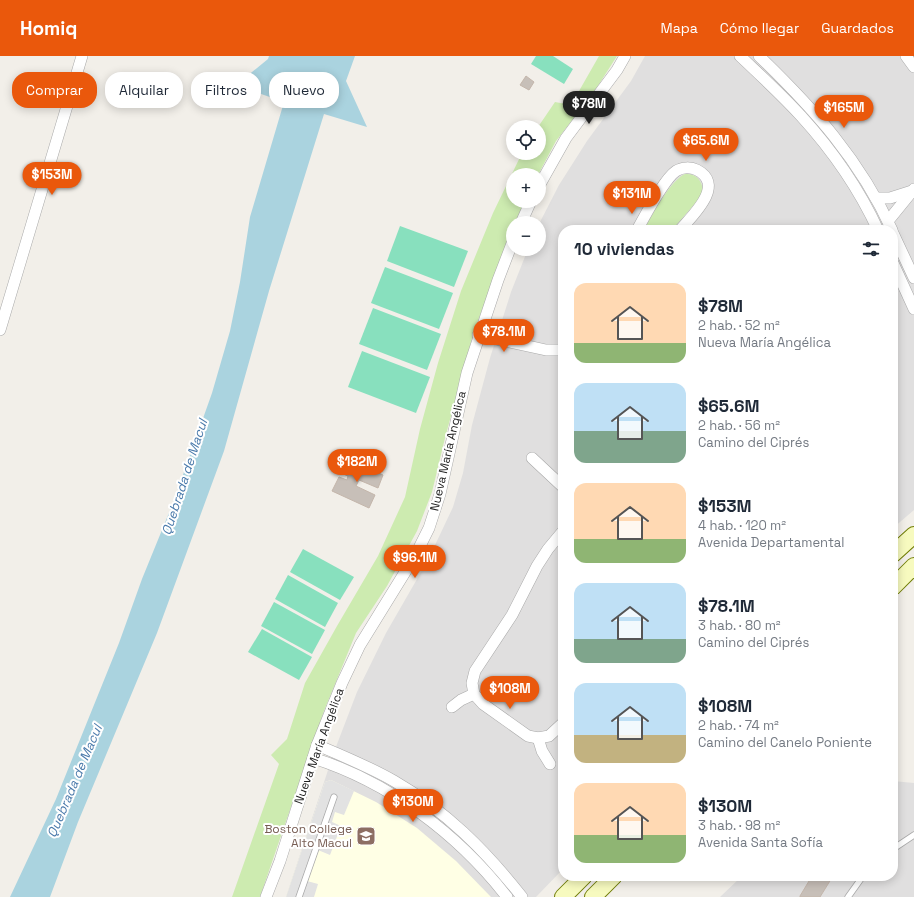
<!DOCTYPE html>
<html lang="es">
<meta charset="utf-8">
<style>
body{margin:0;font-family:"Space Grotesk",sans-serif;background:#f6f6f7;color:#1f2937;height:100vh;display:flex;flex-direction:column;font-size:15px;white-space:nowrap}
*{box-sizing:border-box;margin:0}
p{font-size:13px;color:#747a83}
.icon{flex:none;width:22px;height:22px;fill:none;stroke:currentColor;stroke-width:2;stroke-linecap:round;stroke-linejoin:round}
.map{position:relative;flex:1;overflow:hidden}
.sheet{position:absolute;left:558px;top:169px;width:340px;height:656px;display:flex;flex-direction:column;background:#fff;border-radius:16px;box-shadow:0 2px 10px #0003}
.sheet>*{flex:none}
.top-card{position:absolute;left:12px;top:16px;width:380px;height:36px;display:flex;gap:8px}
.buttons{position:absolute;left:506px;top:64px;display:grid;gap:8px}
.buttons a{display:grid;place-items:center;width:40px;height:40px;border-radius:50%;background:#fff;box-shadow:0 2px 10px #0003;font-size:20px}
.price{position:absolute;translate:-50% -34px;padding:0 9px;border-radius:14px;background:#ea580c;color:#fff;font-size:13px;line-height:26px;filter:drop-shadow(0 1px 2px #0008)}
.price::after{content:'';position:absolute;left:50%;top:24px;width:12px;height:9px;margin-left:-6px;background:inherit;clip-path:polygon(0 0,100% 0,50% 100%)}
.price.selected{background:#222;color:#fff}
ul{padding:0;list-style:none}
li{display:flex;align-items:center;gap:12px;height:100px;padding:0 16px}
li span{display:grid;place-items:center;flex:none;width:112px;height:80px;border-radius:12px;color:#555}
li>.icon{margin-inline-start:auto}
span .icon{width:48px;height:48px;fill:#fffc;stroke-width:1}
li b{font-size:17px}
h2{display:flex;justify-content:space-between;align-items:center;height:48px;padding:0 16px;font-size:17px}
.chip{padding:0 14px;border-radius:16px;background:#fff;box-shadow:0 2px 10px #0003;font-size:14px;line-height:36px}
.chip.selected{background:#ea580c;color:#fff}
header{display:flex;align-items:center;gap:24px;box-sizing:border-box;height:56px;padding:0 20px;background:#ea580c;color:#fff}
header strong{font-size:19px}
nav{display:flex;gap:22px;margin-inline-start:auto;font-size:14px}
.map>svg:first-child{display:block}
.residential{fill:#e0dfdf}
.education{fill:#ffffe5}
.grass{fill:#cdebb0}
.pitch{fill:#88e0be}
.parking{fill:#e2e2e2}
.water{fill:#aad3df}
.building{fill:#c7bfb8;stroke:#c4b6ab}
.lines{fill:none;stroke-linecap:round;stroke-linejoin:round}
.lane-casing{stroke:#a9a9a9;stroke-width:7}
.street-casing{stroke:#a9a9a9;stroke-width:12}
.secondary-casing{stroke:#707d05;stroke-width:18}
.lane{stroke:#fff;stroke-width:5.5}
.street{stroke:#fff;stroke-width:11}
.secondary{stroke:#f7fabf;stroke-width:16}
.labels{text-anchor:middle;stroke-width:4;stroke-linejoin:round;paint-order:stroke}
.street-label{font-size:12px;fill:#222;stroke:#fff}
.education-label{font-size:12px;fill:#785e54;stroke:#fff;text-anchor:end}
.water-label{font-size:13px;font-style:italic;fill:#4a7aab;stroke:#fff}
</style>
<header>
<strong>Homiq</strong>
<nav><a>Mapa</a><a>Cómo llegar</a><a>Guardados</a></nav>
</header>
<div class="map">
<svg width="914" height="841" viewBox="0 0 914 841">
<rect width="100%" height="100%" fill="#f2efe9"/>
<!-- residential -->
<g class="residential">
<polygon points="645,0 914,0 914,454 893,472 893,174 563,174 563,813 536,841 286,841 334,696 357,636 386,577 428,504 453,451 463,417 472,369 490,302 511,236 528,193 539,193 539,168 559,129 587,85 631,25"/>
<polygon points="893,725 914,727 914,841 720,841 742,820 893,820"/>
</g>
<!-- education -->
<polygon class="education" points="331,724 376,746 417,772 456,805 491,841 286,841 325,726"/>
<!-- grass -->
<g class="grass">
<polygon points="599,0 617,0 594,36 556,85 538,119 513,119 513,145 525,145 515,167 513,167 513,173 474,275 445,382 432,436 417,475 387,530 356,577 324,655 260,841 232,841 279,708 271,699 287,683 305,627 337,570 378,500 405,441 420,373 438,307 461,235 493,157 522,97 539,97 538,71 555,46 571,49"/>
<path d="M685,118c11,-1 17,6 18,17l-5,9 -26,30h-28c8,-15 26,-49 41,-56z"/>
</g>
<!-- pitch -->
<g class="pitch">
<polygon points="536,0 553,0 573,13 564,28 531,8"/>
<polygon points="400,170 468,195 454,231 387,205"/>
<polygon points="385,211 453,237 439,273 371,247"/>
<polygon points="373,252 441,278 427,314 359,288"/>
<polygon points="362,295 430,321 416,357 348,331"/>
<polygon points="303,493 354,521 340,544 290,516"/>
<polygon points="288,519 338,547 325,571 275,543"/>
<polygon points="274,546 325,574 312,598 261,570"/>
<polygon points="262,573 312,601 299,624 248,596"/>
</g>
<!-- parking -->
<polygon class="parking" points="331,724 354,735 344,759 335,756 332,766 341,770 330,799 318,794 307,825 318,828 314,841 286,841 325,726"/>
<!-- water -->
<polygon class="water" points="269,0 355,0 346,25 367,71 324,58 269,235 224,395 157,577 78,766 50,841 10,841 56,743 119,587 142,523 173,447 212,337 230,275 240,226 250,161 284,46 236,29 268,3"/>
<!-- building -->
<g class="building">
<polygon points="526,20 534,26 529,34 520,29"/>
<polygon points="347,403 383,419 378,432 359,424 356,430 375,439 369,452 332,435 339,421 347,424 348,420 341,417"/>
<polygon points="812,820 833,820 820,841 800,841 800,840"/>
</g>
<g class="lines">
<defs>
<g id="lane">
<polyline points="893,793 914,779"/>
<polyline points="299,841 334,741"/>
<polyline points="848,841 863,820"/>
</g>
<g id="street">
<path d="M740,0c21,20 42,39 61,60 31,34 58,73 77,114"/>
<path d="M759,0c55,53 101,104 133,174"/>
<polyline points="906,0 914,11"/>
<polyline points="539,130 566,82 617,14 625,0"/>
<polyline points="876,142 890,142 912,135"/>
<polyline points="888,165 914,133"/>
<polyline points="521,167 531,145"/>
<path d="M637,174c8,-14 27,-51 39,-59 6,-4 15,-4 21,-1 29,15 -5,46 -17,60"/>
<polyline points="893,177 914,222"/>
<polyline points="893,207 914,253"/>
<polyline points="0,274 82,0"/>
<polyline points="478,279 546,294 563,294"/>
<polyline points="532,402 563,431"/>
<polyline points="563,475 548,493 537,510 512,559 475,615 472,627 474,638 483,648 528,680 538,682 549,680 563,667"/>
<polyline points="452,651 461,644 474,638"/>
<polyline points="538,682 542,695 550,708"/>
<path d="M317,689c26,11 53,22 77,36 52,30 91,69 128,116"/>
<path d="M313,702c76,24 145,76 194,139"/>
<polyline points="266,841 280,805 317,689 342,627 360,589 415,500 429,472 440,438 467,317 498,224 513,185"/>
</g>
<g id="secondary">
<polyline points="893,498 914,479"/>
<polyline points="893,531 914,510"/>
<polyline points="563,841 584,820"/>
<polyline points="593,841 614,820"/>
</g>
</defs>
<!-- lane casing -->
<use href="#lane" class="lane-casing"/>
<!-- street casing -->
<use href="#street" class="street-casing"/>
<!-- secondary casing -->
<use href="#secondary" class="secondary-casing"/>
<!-- lane -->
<use href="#lane" class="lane"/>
<!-- street -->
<use href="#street" class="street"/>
<!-- secondary -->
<use href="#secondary" class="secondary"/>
</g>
<!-- icons -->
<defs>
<symbol id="school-square" viewBox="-11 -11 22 22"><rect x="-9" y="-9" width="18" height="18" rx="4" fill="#8d6e63" stroke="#fff"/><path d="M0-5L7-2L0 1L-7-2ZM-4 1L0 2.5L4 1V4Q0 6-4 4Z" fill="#fff"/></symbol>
</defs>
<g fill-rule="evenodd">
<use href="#school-square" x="355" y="769" width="22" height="22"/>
</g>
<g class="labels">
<!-- street labels -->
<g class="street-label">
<text transform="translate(448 395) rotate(-77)" y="4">Nueva María Angélica</text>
<text transform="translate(319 690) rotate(-70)" y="4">Nueva María Angélica</text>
</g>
<!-- education labels -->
<g class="education-label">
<text x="352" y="777">Boston College<tspan x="352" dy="14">Alto Macul</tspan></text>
</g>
<!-- water labels -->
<g class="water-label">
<text transform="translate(184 421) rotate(-72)" y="5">Quebrada de Macul</text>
<text transform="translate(74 725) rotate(-67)" y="5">Quebrada de Macul</text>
</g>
</g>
</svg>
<div class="buttons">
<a><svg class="icon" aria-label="locate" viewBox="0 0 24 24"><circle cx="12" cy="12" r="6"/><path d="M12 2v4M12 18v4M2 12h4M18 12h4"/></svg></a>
<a>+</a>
<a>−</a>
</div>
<b class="price selected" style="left:589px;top:69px">$78M</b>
<b class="price" style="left:844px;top:73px">$165M</b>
<b class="price" style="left:706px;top:106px">$65.6M</b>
<b class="price" style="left:52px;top:140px">$153M</b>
<b class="price" style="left:632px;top:159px">$131M</b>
<b class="price" style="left:504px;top:297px">$78.1M</b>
<b class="price" style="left:357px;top:427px">$182M</b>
<b class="price" style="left:415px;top:523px">$96.1M</b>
<b class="price" style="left:510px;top:654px">$108M</b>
<b class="price" style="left:413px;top:767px">$130M</b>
<div class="top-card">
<a class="chip selected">Comprar</a>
<a class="chip">Alquilar</a>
<a class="chip">Filtros</a>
<a class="chip">Nuevo</a>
</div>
<section class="sheet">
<h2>10 viviendas<svg class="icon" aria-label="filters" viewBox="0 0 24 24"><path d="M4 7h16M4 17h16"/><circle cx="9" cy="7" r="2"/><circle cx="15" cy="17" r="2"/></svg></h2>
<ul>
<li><span style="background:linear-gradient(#ffd9b3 75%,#8fb573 0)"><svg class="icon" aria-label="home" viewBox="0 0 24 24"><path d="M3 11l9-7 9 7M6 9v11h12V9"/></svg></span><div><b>$78M</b><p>2 hab. · 52 m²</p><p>Nueva María Angélica</p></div></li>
<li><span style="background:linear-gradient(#bfe0f5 60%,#7fa58c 0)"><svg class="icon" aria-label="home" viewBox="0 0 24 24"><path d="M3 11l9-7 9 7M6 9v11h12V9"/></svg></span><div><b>$65.6M</b><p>2 hab. · 56 m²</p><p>Camino del Ciprés</p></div></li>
<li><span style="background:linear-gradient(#ffd9b3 70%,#8fb573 0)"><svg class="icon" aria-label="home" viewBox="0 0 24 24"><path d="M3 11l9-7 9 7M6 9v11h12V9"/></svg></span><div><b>$153M</b><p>4 hab. · 120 m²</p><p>Avenida Departamental</p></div></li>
<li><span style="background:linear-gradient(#bfe0f5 70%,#7fa58c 0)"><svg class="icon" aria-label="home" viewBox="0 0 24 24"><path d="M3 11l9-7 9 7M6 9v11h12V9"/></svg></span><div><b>$78.1M</b><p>3 hab. · 80 m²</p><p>Camino del Ciprés</p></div></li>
<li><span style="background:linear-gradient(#bfe0f5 65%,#c2b280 0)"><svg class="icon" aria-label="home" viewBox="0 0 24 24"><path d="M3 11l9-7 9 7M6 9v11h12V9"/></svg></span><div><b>$108M</b><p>2 hab. · 74 m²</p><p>Camino del Canelo Poniente</p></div></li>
<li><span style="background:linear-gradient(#ffd9b3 65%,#8fb573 0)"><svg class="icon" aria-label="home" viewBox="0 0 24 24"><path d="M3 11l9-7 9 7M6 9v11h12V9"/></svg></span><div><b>$130M</b><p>3 hab. · 98 m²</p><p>Avenida Santa Sofía</p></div></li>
</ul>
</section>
</div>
